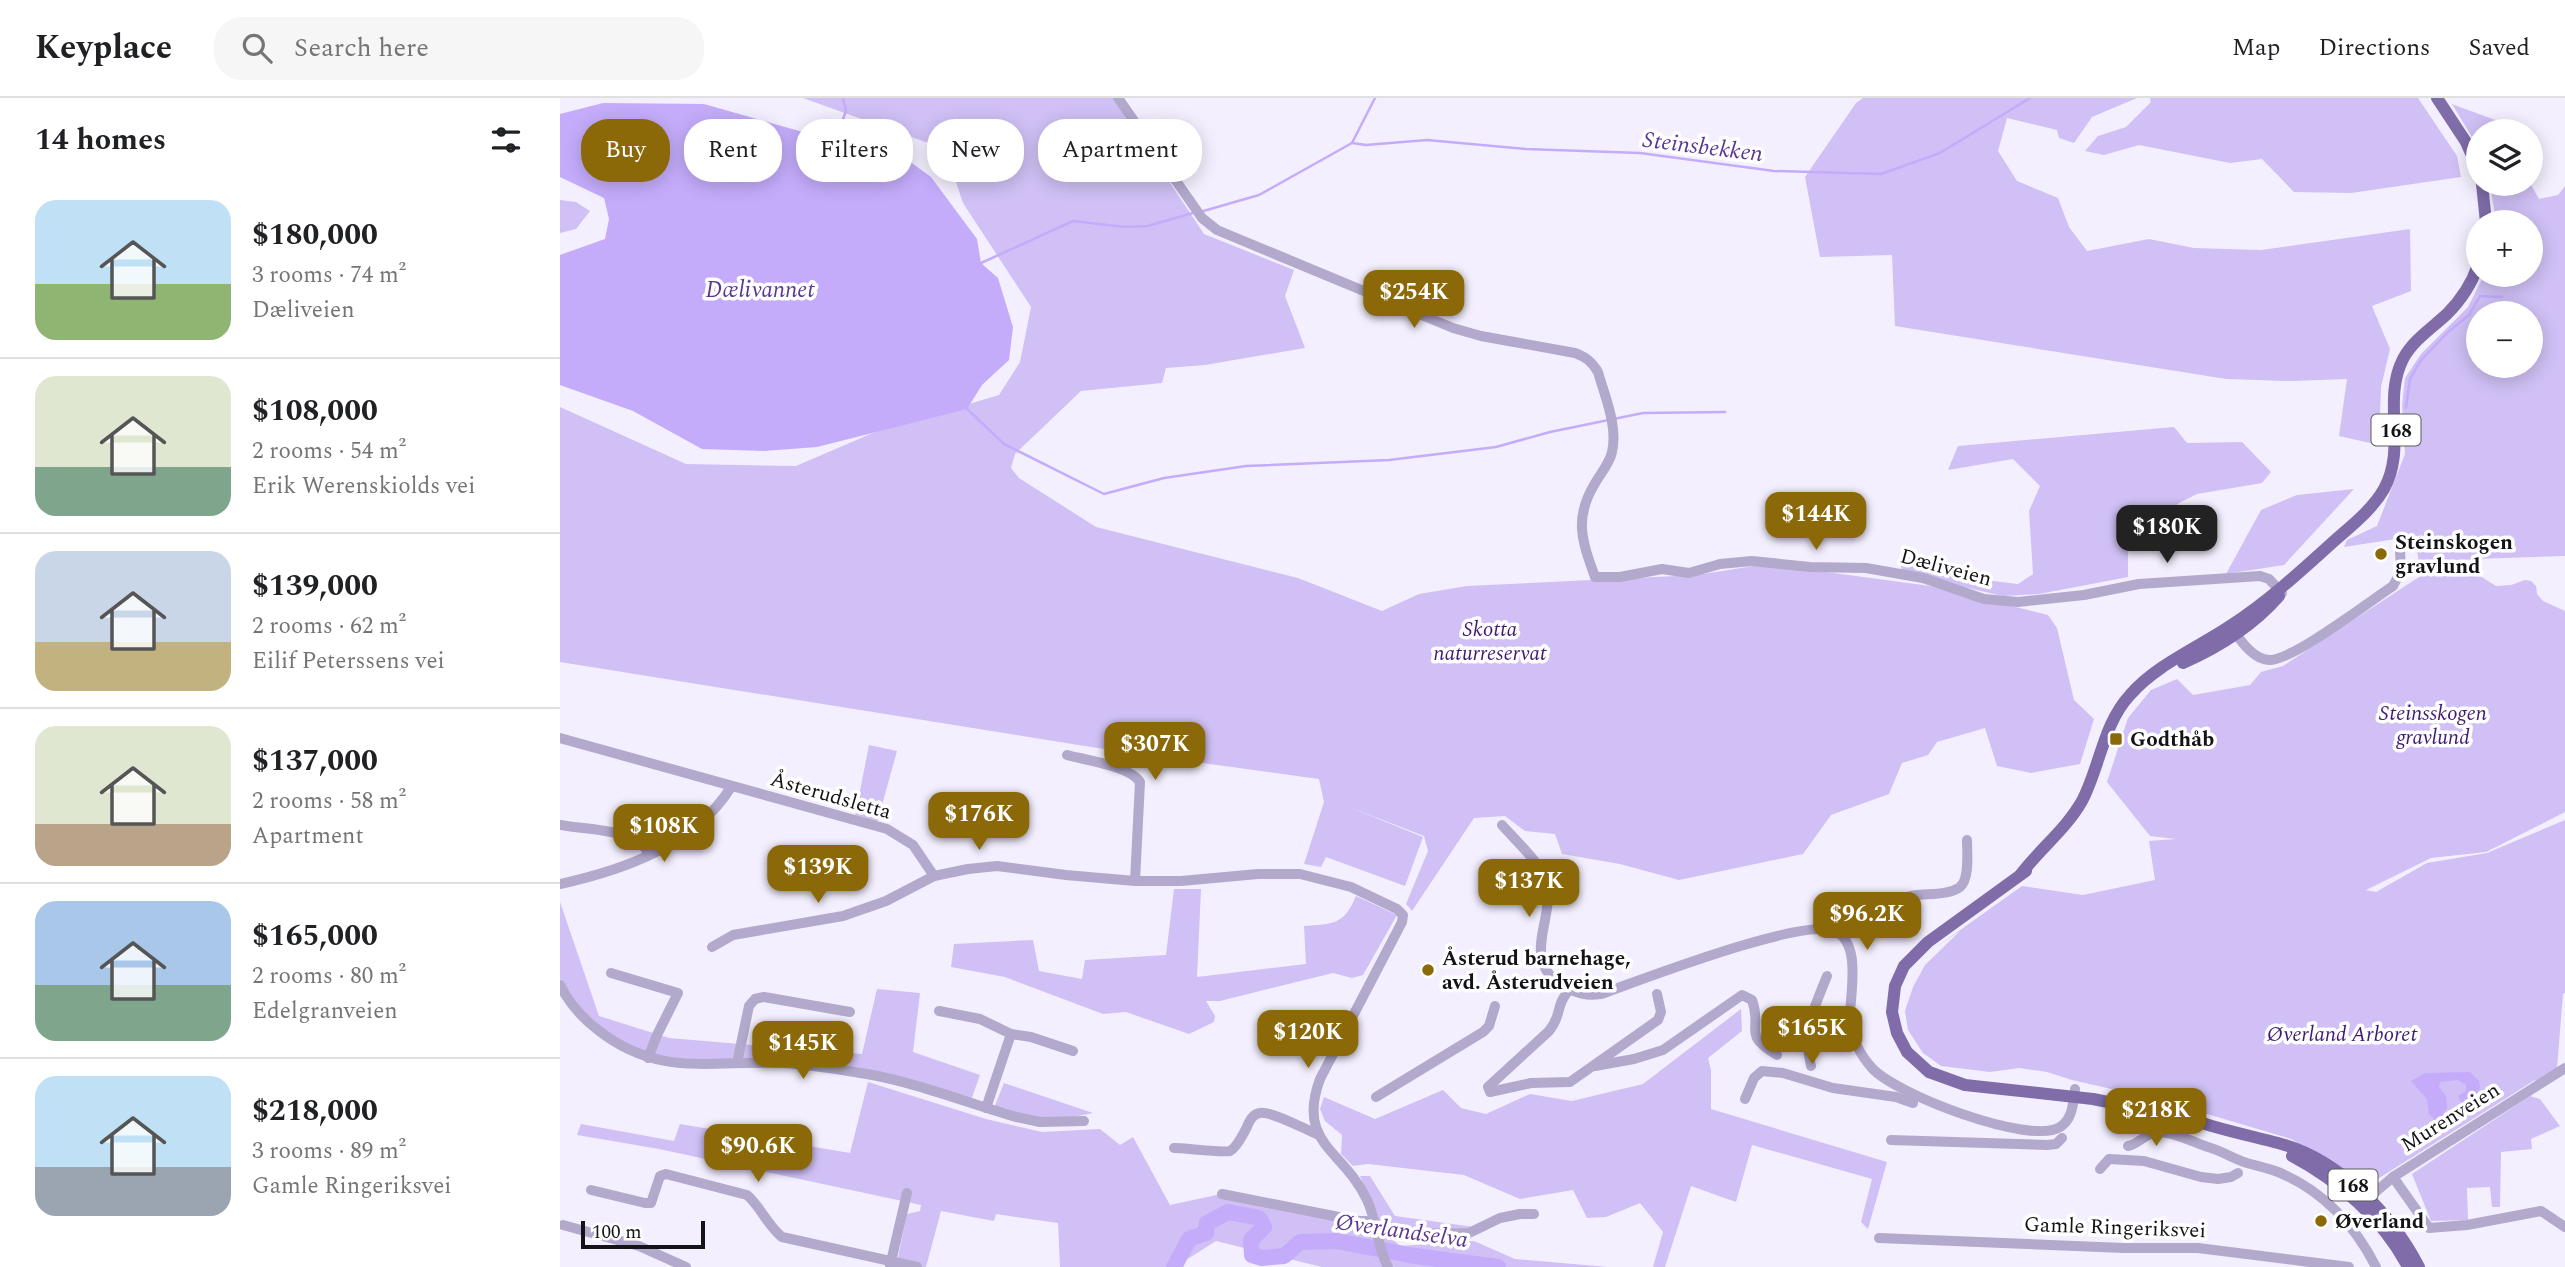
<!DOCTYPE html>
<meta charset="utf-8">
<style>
body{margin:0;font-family:Spectral,serif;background:#f6f6f6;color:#202124;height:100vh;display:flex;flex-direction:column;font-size:26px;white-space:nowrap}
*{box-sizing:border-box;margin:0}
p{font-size:23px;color:#757577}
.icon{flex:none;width:38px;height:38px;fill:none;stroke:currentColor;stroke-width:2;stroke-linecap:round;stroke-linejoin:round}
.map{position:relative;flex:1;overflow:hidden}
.details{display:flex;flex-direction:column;background:#fff;width:560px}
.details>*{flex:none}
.top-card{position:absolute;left:21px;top:21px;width:665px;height:63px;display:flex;gap:14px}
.tools{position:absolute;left:1906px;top:21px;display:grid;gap:14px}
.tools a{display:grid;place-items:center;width:77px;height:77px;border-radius:50%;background:#fff;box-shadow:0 4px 18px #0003;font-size:35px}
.scale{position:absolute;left:21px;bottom:18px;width:124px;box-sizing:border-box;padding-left:7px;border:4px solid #141317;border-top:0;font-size:19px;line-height:24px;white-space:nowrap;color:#141317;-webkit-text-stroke:5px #fff;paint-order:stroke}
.price{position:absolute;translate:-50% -60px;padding:0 16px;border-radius:14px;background:#8b6808;color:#fff;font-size:23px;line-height:46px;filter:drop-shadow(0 2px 4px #0008)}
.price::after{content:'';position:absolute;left:50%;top:42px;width:21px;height:16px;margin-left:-10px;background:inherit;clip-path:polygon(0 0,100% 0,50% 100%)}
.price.on{background:#222;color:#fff}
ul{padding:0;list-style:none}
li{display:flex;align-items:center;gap:21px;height:175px;padding:0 35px}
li+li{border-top:2px solid #e0e0e0}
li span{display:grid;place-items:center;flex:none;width:196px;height:140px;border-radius:21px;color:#555}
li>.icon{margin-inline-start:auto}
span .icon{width:84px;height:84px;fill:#fffc;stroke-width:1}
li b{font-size:30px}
h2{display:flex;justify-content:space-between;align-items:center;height:84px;padding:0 35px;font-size:30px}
.pill{padding:0 24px;border-radius:28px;background:#fff;box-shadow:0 4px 18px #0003;font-size:24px;line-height:63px}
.pill.on{background:#8b6808;color:#fff}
header{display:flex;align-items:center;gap:42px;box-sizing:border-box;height:98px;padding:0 35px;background:#fff;border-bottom:2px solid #e0e0e0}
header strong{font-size:33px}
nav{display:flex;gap:38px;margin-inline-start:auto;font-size:24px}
.search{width:490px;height:63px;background:#f6f6f6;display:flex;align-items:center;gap:18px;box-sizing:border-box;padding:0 24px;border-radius:28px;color:#757577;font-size:26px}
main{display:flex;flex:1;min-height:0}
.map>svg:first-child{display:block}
.green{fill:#d0c0f5;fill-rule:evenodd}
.water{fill:#c4acfb}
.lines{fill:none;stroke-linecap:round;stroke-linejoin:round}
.stream{stroke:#c4acfb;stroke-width:2.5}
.river{stroke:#c4acfb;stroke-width:16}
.minor{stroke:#b3a9cc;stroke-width:10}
.major{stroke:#7f6ca9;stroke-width:12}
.poi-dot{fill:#8b6808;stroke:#fff;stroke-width:2.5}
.labels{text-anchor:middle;stroke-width:7;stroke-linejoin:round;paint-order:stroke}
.shield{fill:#fff;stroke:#5a5a5d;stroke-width:2}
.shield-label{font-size:19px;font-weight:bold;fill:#141317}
.poi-label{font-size:21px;font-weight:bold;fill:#141317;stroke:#fff;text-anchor:start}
.street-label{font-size:21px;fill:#141317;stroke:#fff}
.park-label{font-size:21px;font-style:italic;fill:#411a73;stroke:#fff}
.water-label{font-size:23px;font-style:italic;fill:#5a3791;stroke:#fff}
</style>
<header>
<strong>Keyplace</strong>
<div class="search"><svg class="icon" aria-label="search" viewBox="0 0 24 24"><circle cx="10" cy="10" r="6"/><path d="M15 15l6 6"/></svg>Search here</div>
<nav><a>Map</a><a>Directions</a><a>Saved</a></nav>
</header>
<main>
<section class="details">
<h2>14 homes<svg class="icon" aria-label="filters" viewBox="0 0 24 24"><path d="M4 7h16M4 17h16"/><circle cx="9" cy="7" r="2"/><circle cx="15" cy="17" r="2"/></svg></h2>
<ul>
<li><span style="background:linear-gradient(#bfe0f5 60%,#8fb573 0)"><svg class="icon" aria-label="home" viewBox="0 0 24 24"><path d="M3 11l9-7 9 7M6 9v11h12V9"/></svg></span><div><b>$180,000</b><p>3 rooms · 74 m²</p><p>Dæliveien</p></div></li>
<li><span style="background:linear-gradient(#dfe7d0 65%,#7fa58c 0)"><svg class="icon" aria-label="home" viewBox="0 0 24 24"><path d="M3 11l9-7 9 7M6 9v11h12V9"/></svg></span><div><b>$108,000</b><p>2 rooms · 54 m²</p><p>Erik Werenskiolds vei</p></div></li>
<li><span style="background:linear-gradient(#c9d6e8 65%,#c2b280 0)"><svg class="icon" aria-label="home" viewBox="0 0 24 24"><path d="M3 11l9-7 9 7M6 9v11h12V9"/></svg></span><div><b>$139,000</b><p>2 rooms · 62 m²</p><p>Eilif Peterssens vei</p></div></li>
<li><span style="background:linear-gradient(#dfe7d0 70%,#b9a48a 0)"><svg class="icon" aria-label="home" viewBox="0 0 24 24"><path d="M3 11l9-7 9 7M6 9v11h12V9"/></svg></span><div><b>$137,000</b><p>2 rooms · 58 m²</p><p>Apartment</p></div></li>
<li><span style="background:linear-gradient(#a9c7e8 60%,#7fa58c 0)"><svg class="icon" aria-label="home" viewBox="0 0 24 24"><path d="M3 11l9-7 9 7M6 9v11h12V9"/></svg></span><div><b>$165,000</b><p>2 rooms · 80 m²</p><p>Edelgranveien</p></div></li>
<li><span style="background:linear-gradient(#bfe0f5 65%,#9aa5b1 0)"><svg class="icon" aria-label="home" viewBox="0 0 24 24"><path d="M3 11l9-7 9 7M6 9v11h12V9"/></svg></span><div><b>$218,000</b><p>3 rooms · 89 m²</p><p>Gamle Ringeriksvei</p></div></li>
</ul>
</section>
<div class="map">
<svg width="2005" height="1169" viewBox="0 0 2005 1169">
<rect width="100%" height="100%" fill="#f3effe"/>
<!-- green -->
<g class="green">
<polygon points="243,0 554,0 644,136 734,172 725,198 745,250 645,267 606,270 602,285 521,293 455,356 451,370 459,380 536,429 738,480 822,513 859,496 907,488 1137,477 1206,466 1370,488 1488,517 1497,530 1514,602 1534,621 1520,666 1471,675 1437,668 1425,630 1377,644 1368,657 1342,665 1329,696 1271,717 1243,756 1119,782 1060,766 1002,756 995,736 965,733 945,718 914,720 852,813 846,806 868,753 864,738 784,707 863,739 845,788 766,759 761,769 744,766 764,704 759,681 569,655 0,564 0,309 126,366 236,368 315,334 439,297 460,264 471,209 403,105 385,51"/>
<polygon points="1303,0 1577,0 1532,19 1514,45 1499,40 1497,32 1447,20 1438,53 1457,83 1498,100 1509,129 1527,153 1589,141 1634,150 1701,152 1850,131 1851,193 1812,208 1830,251 1821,289 1819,347 1779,338 1787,281 1732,283 1666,281 1335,228 1332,157 1260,159 1245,79 1296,5"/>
<polygon points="1590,0 1858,0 1897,58 1901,79 1791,95 1734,94 1702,61 1670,65 1579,47 1544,57 1525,53 1538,38 1566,29 1591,4"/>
<polygon points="1892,6 1938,23 1943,33 1918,33 1918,49"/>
<path d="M1970,85l9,16 19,-4 7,-9v370l-90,3 -56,5 -4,-28 -71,11 3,-7 30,-14 28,-72 -3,-49 3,-27 16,-24 47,-47 16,-32h46v-53h-34l-6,-38zM1918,215h52v53h-52z"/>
<polygon points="0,102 16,104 30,113 16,131 0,135"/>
<polygon points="1614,329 1627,345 1682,344 1711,374 1702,385 1637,396 1619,405 1588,434 1568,439 1568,479 1479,496 1443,498 1342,475 1340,461 1366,457 1382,477 1458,486 1473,476 1469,413 1480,388 1453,361 1388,372 1398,348"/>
<polygon points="1794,391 1724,467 1666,476 1701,412 1737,397"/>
<polygon points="1887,470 1907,470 1936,488 1951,487 1965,482 1971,483 1976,488 1977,496 1983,503 2005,513 2005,714 1926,754 1871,760 1806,792 1816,794 1867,765 1927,755 2005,722 2005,895 2003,896 1997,970 1977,988 1975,982 1808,1087 1731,1041 1600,1002 1512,982 1487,974 1459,970 1430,974 1381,968 1363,955 1348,932 1345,913 1353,889 1365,867 1400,833 1375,850 1462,788 1523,797 1595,782 1589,743 1616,741 1590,738 1547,684 1568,620 1591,592 1617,581 1633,597 1690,587 1701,574 1723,568 1859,479"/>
<polygon points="309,647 337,653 317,725 295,718"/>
<path d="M614,791h27l-4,88 109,-13 -2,-38c29,-2 40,-1 52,-30l41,19 -34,60 -11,3 -19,-5 -113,28h-14l9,15 -1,6 -25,12 -63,-22 -23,2 -98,-37 -54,-10 3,-23 79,-4 6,31 43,8 3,-19 81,-5z"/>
<polygon points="0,804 39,918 109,940 302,956 317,891 360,895 353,954 420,977 410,1005 300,971 129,964 81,954 34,926 2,887 0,880"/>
<polygon points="1181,911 1182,933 1148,960 1151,972 1151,1011 1327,1064 1308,1131 1301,1124 1312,1081 1192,1047 1176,1104 1131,1088 1105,1169 1093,1169 1103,1134 1080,1105 1046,1119 1027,1120 1013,1092 960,1101 904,1077 808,1066 793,1068 781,1056 782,1037 765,1023 760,1011 764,999 815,1021 883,992 901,1010 926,1016 970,996 1012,1003 1083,986"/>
<polygon points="308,984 426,1021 482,1034 540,1031 560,1047 573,1039 610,1107 661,1096 817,1126 840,1148 914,1143 955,1161 1048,1169 762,1169 656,1143 626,1162 623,1169 500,1169 498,1125 436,1116 434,1123 381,1113 366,1169 336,1169 347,1116 360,1113 361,1107 99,1051 17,1037 21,1026 114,1043 120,1026 290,1055"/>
<path d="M444,985l89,30c-41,9 -60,6 -99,-5z"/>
<polygon points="1970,998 1980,1001 2000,1028 1971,1041 1972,1051 1941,1054 1940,1109 1932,1109 1930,1089 1907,1090 1908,1122 1871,1123 1852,1076"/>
<polygon points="800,1078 810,1078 835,1118 914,1129 913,1133 830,1135 818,1122"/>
</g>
<!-- water -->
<g class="water">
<polygon points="43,5 144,6 275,43 341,57 371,79 417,141 421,165 438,180 453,229 449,262 422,287 407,311 257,349 204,353 142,351 73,313 0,287 0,157 45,141 49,121 44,100 0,79 0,16"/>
<polygon points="1910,974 1919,983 1920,990 1915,998 1902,1006 1898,998 1906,993 1906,987 1898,982 1880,984 1879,989 1886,998 1887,1010 1880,1020 1875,1022 1869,1016 1867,1001 1851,983 1865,975"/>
</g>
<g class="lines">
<!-- stream -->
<g class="stream">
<polyline points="275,43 286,13 283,0"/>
<polyline points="792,45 806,47 867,42 966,51 1080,55 1214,73 1321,76 1380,55 1470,0"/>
<polyline points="792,45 815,0"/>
<polyline points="640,114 699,97 792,45"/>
<polyline points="421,165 513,123 564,129 587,128 633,115"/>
<polyline points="1846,310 1850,281 1861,262 1888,234 1909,217 1920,198 1942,199"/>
<polyline points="407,311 444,346 544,396 604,380 686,368 829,362 936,349 990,334 1083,315 1165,314"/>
</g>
<!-- river -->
<polyline class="river" points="614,1169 629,1141 646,1135 647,1125 668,1114 699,1120 704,1129 691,1142 692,1157 702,1160 724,1158 740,1144 776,1143 855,1158 938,1169"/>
<!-- minor -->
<g class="minor">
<path d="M558,0l84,120 15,12 236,98 28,8 94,17c11,4 17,9 23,19 7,25 20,54 14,80 -2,11 -12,22 -18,33 -20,34 -12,56 1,92h25l42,-8 27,4 31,-9 32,-3 58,6 56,1 57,10 61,21 34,3 66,-7 55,-11 121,-8 9,3 13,14"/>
<path d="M1673,532c8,11 20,29 36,30 23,1 101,-59 124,-74l8,-15 -1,-20"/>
<path d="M0,640l327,91 26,16 21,31 34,-7 29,-3 69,9 69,6h46l77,-7h42l51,13 46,22 6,6 -1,7 -82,157c-24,65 24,71 47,121 10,21 10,47 21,67"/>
<path d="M507,657c18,5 63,11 73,27l-5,99"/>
<path d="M0,727c25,5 79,3 89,30"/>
<path d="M942,727c12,14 42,41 45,59 7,39 -28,77 18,103 13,7 22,9 36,7 40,-14 202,-77 234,-63 28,13 14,66 15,90 1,17 11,35 22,47 23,26 158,78 188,59 13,-8 13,-24 15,-38"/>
<path d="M0,786c64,-14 135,-39 171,-97"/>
<path d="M1280,827c24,-9 46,-23 71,-29 14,-3 37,0 49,-9 10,-8 7,-35 7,-47"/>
<polyline points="152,849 173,837 283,818 326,803 374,778"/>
<polyline points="51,875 118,895 97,937 88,960"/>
<path d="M0,887c9,18 22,33 38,45 61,48 113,30 184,33 28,1 58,7 85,11 51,9 100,29 149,43l24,5 44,-1"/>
<path d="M1010,891c-16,18 -7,25 -21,42l-61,56 2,5 41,-9 39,-1 88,-62 3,-8 -4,-18"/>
<polyline points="379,913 420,921 451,936"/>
<polyline points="177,965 189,908 195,901 204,899 290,914"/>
<path d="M1035,968l39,-7 29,-9 79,-55 10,5c11,30 -11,34 25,55"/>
<path d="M1251,968c-9,-36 3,-57 16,-90"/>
<polyline points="816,999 923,934 929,928 935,908"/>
<polyline points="1185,1001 1194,980 1202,973 1223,975 1273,990 1336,999 1353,1005"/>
<polyline points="426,1010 451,936 471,939 513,953"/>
<polyline points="1331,1042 1487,1047 1496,1046 1502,1040"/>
<path d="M1568,1048c11,-2 18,-13 28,-14 16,-1 37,10 52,15 14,4 26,12 39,16 11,3 21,5 31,9 44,18 77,53 98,95"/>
<path d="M614,1050c10,0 51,5 56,3 7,-4 12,-15 16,-22 3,-7 6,-15 14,-16 12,-2 44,16 57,21"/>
<polyline points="1540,1071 1549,1061 1584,1063 1641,1079 1658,1081 1671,1079 1678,1075"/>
<polyline points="1833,1079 1869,1130 1907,1127 1981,1113 2005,1129"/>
<path d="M31,1092l54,13h6l9,-27 6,-2 81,21c14,12 20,30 35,42l135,30"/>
<polyline points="662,1096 799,1123 814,1123"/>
<polyline points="1805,1103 1833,1079 2005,970"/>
<polyline points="3,1127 79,1148 126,1169"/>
<polyline points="818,1136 909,1135 940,1120 960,1116 974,1116"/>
<polyline points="1319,1140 1564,1150 1638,1150 1789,1169"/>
<polyline points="330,1168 347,1095"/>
</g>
<!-- major -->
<g class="major">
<polyline points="1877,0 1906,44 1918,71"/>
<polyline points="1922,86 1926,124"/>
<path d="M1623,565c36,-16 69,-36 96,-67"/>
<polyline points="1466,773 1368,844 1344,868 1335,888 1332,914 1337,935 1347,954 1369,974 1405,987 1533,1001 1623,1019"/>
<path d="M1461,776c20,-26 45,-45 61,-73 18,-34 21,-77 48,-106 26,-30 67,-47 100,-69 37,-24 70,-54 103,-84 18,-16 39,-32 51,-53 23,-41 -2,-89 19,-130 10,-19 29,-31 44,-45 14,-14 25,-31 31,-49"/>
<path d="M1616,1015c27,13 72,22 102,30 61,16 113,70 141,124"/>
<path d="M1732,1058c47,25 91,63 116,111"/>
</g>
</g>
<!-- markers -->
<g class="poi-dot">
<circle cx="1821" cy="456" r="7"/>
<rect x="1549" y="634" width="14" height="14" rx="3.5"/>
<circle cx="868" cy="872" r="7"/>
<circle cx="1761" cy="1123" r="7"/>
</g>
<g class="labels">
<!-- shield labels -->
<g class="shield">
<rect x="1811.5" y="316.5" width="49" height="31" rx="5"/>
<rect x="1768.5" y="1071.5" width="49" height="31" rx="5"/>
</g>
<g class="shield-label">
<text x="1836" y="339">168</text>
<text x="1793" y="1094">168</text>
</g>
<!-- poi labels -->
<g class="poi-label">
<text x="1835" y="451">Steinskogen<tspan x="1835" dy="24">gravlund</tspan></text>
<text x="1570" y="648">Godthåb</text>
<text x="882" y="867">Åsterud barnehage,<tspan x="882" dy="24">avd. Åsterudveien</tspan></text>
<text x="1775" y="1130">Øverland</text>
</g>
<!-- street labels -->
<g class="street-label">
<text transform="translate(1386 469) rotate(15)" y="7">Dæliveien</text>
<text transform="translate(271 697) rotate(16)" y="7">Åsterudsletta</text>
<text transform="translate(1890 1019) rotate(-32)" y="7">Murenveien</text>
<text transform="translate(1555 1129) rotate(2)" y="7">Gamle Ringeriksvei</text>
</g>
<!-- park labels -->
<g class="park-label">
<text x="930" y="538">Skotta<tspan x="930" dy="24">naturreservat</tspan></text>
<text x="1873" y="622">Steinsskogen<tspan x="1873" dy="24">gravlund</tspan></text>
<text x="1782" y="943">Øverland Arboret</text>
</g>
<!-- water labels -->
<g class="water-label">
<text transform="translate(1143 48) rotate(7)" y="8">Steinsbekken</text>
<text x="200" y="199">Dælivannet</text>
<text transform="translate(842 1132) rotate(8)" y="8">Øverlandselva</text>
</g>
</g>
</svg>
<div class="tools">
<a><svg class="icon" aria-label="layers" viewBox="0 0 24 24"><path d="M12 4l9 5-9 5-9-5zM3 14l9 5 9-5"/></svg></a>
<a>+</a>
<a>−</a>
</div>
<div class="scale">100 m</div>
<b class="price" style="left:854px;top:232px">$254K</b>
<b class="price" style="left:1256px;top:454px">$144K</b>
<b class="price on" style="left:1607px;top:467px">$180K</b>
<b class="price" style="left:595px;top:684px">$307K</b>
<b class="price" style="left:419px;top:754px">$176K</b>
<b class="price" style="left:104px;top:766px">$108K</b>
<b class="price" style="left:258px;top:807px">$139K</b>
<b class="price" style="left:969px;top:821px">$137K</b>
<b class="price" style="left:1307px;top:854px">$96.2K</b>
<b class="price" style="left:1252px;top:968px">$165K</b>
<b class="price" style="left:748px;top:972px">$120K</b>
<b class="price" style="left:243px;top:983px">$145K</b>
<b class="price" style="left:1596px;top:1050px">$218K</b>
<b class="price" style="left:198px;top:1086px">$90.6K</b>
<div class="top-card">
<a class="pill on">Buy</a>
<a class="pill">Rent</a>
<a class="pill">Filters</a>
<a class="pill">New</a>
<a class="pill">Apartment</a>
</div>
</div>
</main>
